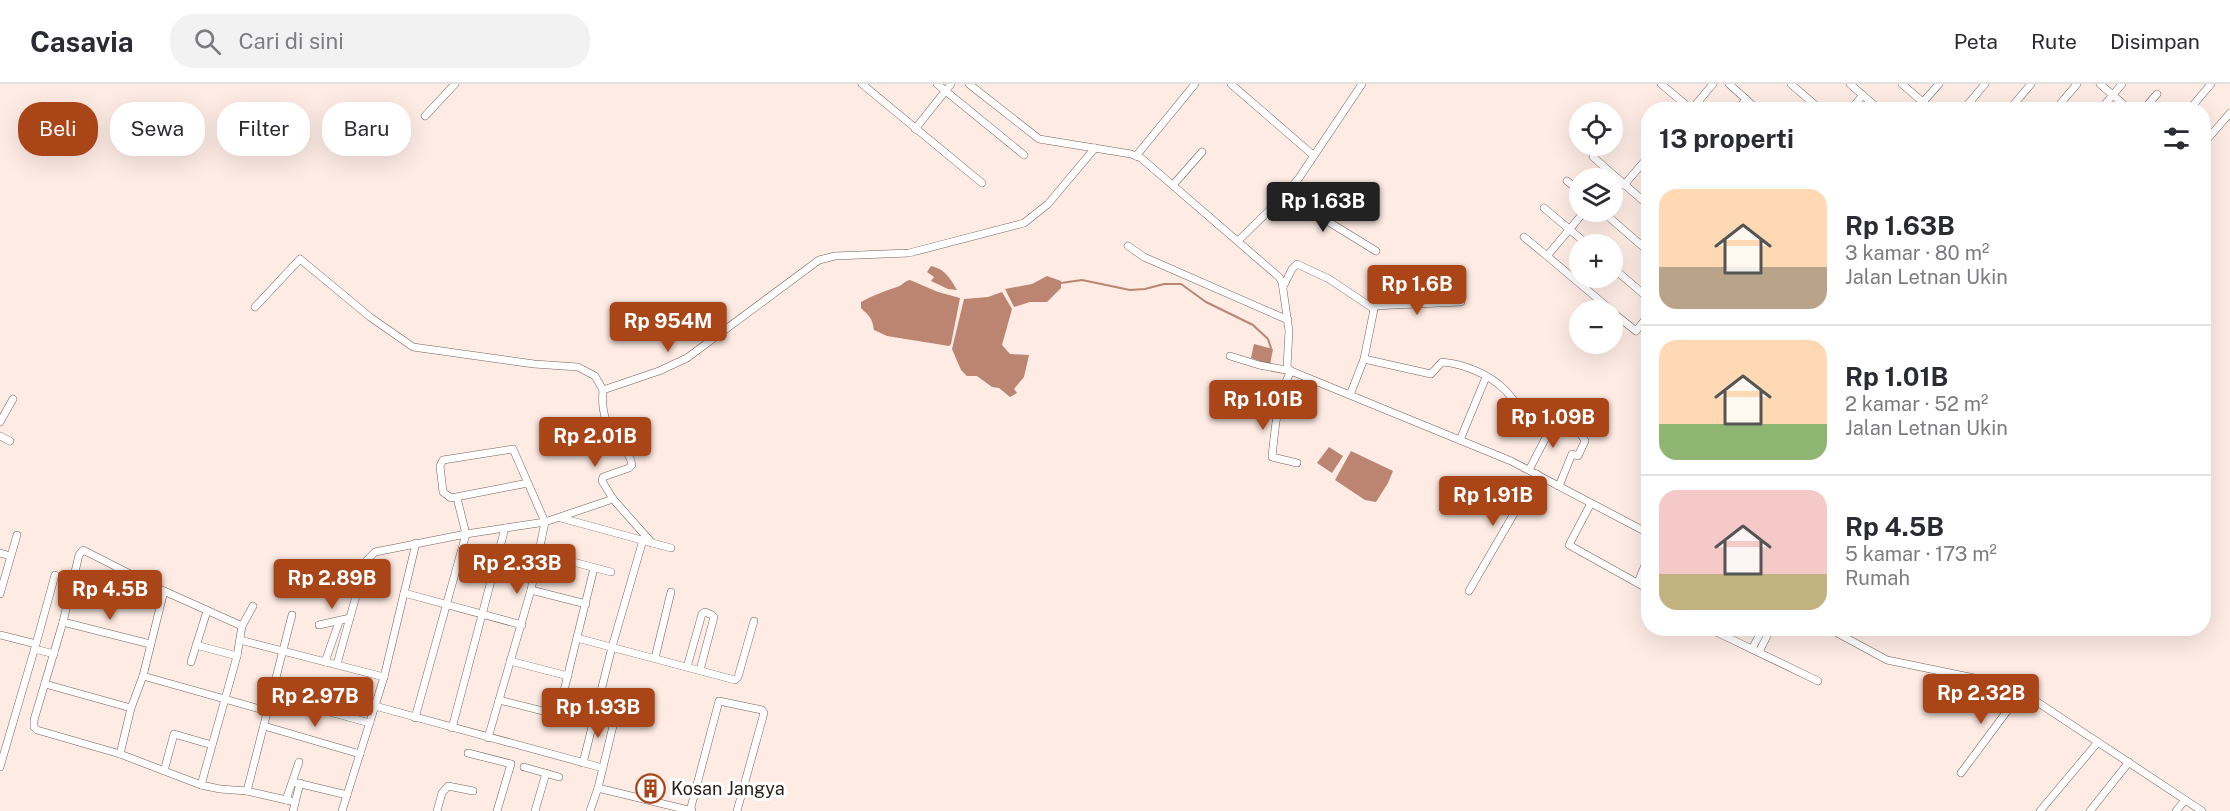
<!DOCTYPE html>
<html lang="id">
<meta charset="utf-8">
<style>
body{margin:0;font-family:"Public Sans",sans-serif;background:#f2f2f3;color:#2b2b33;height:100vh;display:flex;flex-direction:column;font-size:22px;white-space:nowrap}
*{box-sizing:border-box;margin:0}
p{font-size:20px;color:#7c7c81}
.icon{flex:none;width:33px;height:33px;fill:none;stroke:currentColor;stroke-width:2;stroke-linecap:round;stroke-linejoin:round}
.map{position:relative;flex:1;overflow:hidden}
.details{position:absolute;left:1641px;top:18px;width:570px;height:534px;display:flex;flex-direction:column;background:#fff;border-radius:24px;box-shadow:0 6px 24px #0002}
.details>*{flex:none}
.banner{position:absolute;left:18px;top:18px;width:570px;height:54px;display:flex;gap:12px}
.tools{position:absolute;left:1569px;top:18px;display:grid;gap:12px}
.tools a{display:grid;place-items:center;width:54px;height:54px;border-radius:50%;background:#fff;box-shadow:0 6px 24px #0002;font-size:30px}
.price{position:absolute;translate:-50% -51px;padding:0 14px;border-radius:6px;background:#aa4518;color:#fff;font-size:20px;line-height:39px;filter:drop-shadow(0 2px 3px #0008)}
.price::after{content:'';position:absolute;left:50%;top:36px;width:18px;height:14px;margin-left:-9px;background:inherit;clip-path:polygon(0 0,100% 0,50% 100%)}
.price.on{background:#222;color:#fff}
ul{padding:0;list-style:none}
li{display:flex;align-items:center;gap:18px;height:150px;padding:0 18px}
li+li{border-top:2px solid #e1e1e2}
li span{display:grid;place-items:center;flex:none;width:168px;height:120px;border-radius:18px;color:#555}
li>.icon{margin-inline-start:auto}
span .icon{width:72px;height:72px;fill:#fffc;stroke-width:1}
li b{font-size:26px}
h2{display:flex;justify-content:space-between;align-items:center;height:72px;padding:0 18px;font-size:26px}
.tag{padding:0 21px;border-radius:24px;background:#fff;box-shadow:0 6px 24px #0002;font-size:21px;line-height:54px}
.tag.on{background:#aa4518;color:#fff}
header{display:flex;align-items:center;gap:36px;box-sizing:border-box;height:84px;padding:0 30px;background:#fff;border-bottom:2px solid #e1e1e2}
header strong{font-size:28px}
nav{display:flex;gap:33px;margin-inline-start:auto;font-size:21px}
.search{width:420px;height:54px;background:#f2f2f3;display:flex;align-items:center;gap:15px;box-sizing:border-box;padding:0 21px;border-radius:24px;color:#7c7c81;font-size:22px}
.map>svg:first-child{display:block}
.water{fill:#bb8571}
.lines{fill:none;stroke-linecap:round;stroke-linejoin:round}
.stream{stroke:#bb8571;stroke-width:2}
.minor-casing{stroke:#71625c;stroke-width:8}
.minor{stroke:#fff;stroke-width:7}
.labels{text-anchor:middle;stroke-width:6;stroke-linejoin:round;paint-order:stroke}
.poi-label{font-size:18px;fill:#251f1d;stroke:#fff;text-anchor:start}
</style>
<header>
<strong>Casavia</strong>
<div class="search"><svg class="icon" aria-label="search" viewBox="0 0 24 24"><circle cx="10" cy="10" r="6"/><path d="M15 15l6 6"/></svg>Cari di sini</div>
<nav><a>Peta</a><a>Rute</a><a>Disimpan</a></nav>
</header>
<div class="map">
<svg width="2230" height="727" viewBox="0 0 2230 727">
<rect width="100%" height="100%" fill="#fdebe4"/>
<!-- water -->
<g class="water">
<path d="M931,182c14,3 19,12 26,24l-9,-1 -17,-8 3,-4 -7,-5z"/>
<polygon points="1047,192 1061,197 1061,204 1047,218 1030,218 1014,223 1005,205 1032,200"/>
<path d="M910,196l28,12 22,6 -9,46 -2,2 -62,-10 -13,-6c-2,-13 -5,-14 -13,-22v-6c12,-7 24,-11 36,-15 6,-2 7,-6 13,-7z"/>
<polygon points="1002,208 1012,225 1002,261 1010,270 1029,271 1024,293 1014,305 1017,309 1010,313 999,304 992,303 977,292 967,292 961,286 952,265 964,215 988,213"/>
<polygon points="1254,260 1273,265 1270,281 1251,274"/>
<polygon points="1329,363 1343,372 1332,389 1317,379"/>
<polygon points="1351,367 1393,387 1388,399 1376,418 1365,416 1335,396"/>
</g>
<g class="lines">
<!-- stream -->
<polyline class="stream" points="1061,199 1082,196 1130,206 1145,205 1164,200 1181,200 1206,218 1253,241 1268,255 1271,264"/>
<defs>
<g id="minor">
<polyline points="862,0 982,99"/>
<polyline points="937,0 1024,71"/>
<polyline points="969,0 1039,55 1131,70 1141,74 1279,193 1282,198 1289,247 1287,283 1291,287 1511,377 1648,449"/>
<polyline points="1231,0 1313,71"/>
<polyline points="1661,0 1691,25"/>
<polyline points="1729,0 1758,26"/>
<polyline points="1791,0 1821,26"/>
<polyline points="1850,0 1880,26"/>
<polyline points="1902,0 1932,26"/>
<polyline points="2100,0 2130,26"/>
<polyline points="1923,18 1939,0"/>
<polyline points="1691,26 1713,0"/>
<polyline points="1738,26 1746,15"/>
<polyline points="1850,26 1863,11"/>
<polyline points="1963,26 1985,0"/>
<polyline points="2009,26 2031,0"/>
<polyline points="2055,26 2077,0"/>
<polyline points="2100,26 2122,0"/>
<polyline points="2143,26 2157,10"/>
<polyline points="2189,26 2211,0"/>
<polyline points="425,32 455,0"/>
<polyline points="915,45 951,0"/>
<polyline points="2204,59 2230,29"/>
<polyline points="1136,72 1195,0"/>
<polyline points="1593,73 1648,121"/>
<polyline points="1567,97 1580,107"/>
<polyline points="1173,101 1202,68"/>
<polyline points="1624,101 1648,73"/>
<polyline points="1285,111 1376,167"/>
<polyline points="1544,124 1587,160"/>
<polyline points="1584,128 1547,172 1611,226"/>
<polyline points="1603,128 1648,167"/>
<polyline points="1524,153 1547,172"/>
<polyline points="1238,157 1285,111 1299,94 1362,0"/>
<polyline points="1128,162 1144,173 1288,236"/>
<polyline points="1612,183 1648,214"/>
<polyline points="1283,203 1292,185 1297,180 1329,195 1374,225 1364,275 1350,311"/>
<polyline points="1372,222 1461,218"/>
<polyline points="255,223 300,175 370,233 413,263 534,280 578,283 595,292 603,306 659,287 687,274 819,176 835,172 909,169 1024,139 1048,120 1095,64"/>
<polyline points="1612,228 1636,247 1648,232"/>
<path d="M1230,272l29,9 32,6c-14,26 -16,58 -19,86l25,6"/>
<path d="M1364,275l67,15 11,-12c22,2 47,12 63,28 5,5 10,13 15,17 22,14 50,6 65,34l-7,15 -6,-2 -13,32"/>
<path d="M603,306c-2,19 2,35 14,50 7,8 13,14 15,25l-3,3 -26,9 -1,4 11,18 39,44"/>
<polyline points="0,338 13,315"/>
<polyline points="0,352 10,357"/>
<polyline points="1460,356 1486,293"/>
<polyline points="1529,386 1556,334"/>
<polyline points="1591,419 1569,461 1648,505"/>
<polyline points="561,434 671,464"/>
<polyline points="0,469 7,471"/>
<polyline points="539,469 611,488"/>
<polyline points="315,497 363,487"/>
<polyline points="1638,498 1648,474"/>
<polyline points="531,506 586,520"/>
<polyline points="1469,507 1537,390"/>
<polyline points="404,509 522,541"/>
<polyline points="0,510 17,451"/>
<polyline points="63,538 150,560"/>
<polyline points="319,541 350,534"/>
<polyline points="242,542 164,507 83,466 79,471 63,538 34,636 34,643 37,646 120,670 201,701 220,705 247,707 295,718"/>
<polyline points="1708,544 1818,597"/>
<polyline points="1828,544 1887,576 2013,602 2202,727"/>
<polyline points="0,551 36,560 0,683"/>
<polyline points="577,554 735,596 738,593 754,537"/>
<polyline points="240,556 384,593"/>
<polyline points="36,560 55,491"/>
<polyline points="196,561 237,572"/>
<polyline points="35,565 54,570"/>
<polyline points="1752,565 1763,544"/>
<polyline points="1759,568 1771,544"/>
<polyline points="655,574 671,508"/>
<polyline points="510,577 568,592"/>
<polyline points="191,578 207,527"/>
<polyline points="325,578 339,538"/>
<polyline points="337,580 363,487 367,476 375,468 466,450 545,438 613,415"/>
<polyline points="687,583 702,530 705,528 712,531 714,533 700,586"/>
<polyline points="143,592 267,627"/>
<polyline points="45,600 131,624"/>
<polyline points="271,612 370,639"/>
<polyline points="499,616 571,634"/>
<polyline points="375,622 599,683"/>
<polyline points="558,631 594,484"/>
<polyline points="415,634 466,450 457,414"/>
<polyline points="264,642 360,670"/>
<polyline points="452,644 505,444"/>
<polyline points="488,654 531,506 545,438 513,365 443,376 440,382 443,408 451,414 528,399"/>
<polyline points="468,669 511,680 497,727"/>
<polyline points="120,670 131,624 143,592 164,507"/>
<polyline points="583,679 612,563 643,456"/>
<polyline points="524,683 559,693"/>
<polyline points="164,687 174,650 212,661"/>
<polyline points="1961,689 2022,607"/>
<polyline points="293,698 347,711"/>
<polyline points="201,701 237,572 242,542 253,522"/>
<polyline points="598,704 620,613"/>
<polyline points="247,707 292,531"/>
<polyline points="286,716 299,678"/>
<polyline points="293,727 300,699"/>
<polyline points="342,727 384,593 416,459"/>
<polyline points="437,727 442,709 448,702 473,707"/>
<polyline points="535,727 546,689"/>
<polyline points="590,727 598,704 692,727"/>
<polyline points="690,727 719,617 762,626 764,629 737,727"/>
<polyline points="2040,727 2098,658"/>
<polyline points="2090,727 2129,678"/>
<polyline points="2176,727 2185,716"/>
</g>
</defs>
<!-- minor casing -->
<use href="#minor" class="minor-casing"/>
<!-- minor -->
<use href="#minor" class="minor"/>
</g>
<!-- icons -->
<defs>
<symbol id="building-ring" viewBox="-11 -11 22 22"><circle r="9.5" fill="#fff" stroke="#aa4518" stroke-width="1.5"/><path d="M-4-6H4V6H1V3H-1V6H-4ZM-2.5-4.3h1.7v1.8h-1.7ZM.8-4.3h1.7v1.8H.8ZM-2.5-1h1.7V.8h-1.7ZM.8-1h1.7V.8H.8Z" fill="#aa4518"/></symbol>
</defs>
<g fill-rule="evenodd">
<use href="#building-ring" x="634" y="688" width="33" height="33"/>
</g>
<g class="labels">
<!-- poi labels -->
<g class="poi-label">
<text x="671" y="711">Kosan Jangya</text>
</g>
</g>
</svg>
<div class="tools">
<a><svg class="icon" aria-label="locate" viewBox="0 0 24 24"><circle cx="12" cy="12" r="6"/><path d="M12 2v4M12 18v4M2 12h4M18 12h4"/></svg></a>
<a><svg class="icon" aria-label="layers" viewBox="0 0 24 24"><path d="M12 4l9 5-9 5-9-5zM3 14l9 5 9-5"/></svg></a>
<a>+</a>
<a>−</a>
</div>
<b class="price on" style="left:1323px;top:149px">Rp 1.63B</b>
<b class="price" style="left:1417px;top:232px">Rp 1.6B</b>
<b class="price" style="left:668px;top:269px">Rp 954M</b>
<b class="price" style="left:1263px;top:347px">Rp 1.01B</b>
<b class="price" style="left:1553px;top:365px">Rp 1.09B</b>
<b class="price" style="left:595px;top:384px">Rp 2.01B</b>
<b class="price" style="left:1493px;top:443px">Rp 1.91B</b>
<b class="price" style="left:517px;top:511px">Rp 2.33B</b>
<b class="price" style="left:332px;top:526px">Rp 2.89B</b>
<b class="price" style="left:110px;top:537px">Rp 4.5B</b>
<b class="price" style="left:1981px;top:641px">Rp 2.32B</b>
<b class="price" style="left:315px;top:644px">Rp 2.97B</b>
<b class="price" style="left:598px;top:655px">Rp 1.93B</b>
<div class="banner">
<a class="tag on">Beli</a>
<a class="tag">Sewa</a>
<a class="tag">Filter</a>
<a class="tag">Baru</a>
</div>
<section class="details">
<h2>13 properti<svg class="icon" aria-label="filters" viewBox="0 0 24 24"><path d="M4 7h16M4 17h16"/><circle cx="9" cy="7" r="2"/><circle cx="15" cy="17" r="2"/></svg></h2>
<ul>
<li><span style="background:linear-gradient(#ffd9b3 65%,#b9a48a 0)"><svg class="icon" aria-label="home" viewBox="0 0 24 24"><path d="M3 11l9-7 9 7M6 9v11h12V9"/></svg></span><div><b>Rp 1.63B</b><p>3 kamar · 80 m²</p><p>Jalan Letnan Ukin</p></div></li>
<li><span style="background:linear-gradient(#ffd9b3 70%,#8fb573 0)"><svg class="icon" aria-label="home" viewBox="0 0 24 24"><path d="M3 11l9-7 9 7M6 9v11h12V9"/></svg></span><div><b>Rp 1.01B</b><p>2 kamar · 52 m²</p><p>Jalan Letnan Ukin</p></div></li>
<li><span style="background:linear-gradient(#f6c9c9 70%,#c2b280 0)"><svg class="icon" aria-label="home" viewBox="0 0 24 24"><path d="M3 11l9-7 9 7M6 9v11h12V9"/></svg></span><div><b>Rp 4.5B</b><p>5 kamar · 173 m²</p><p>Rumah</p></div></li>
</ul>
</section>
</div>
